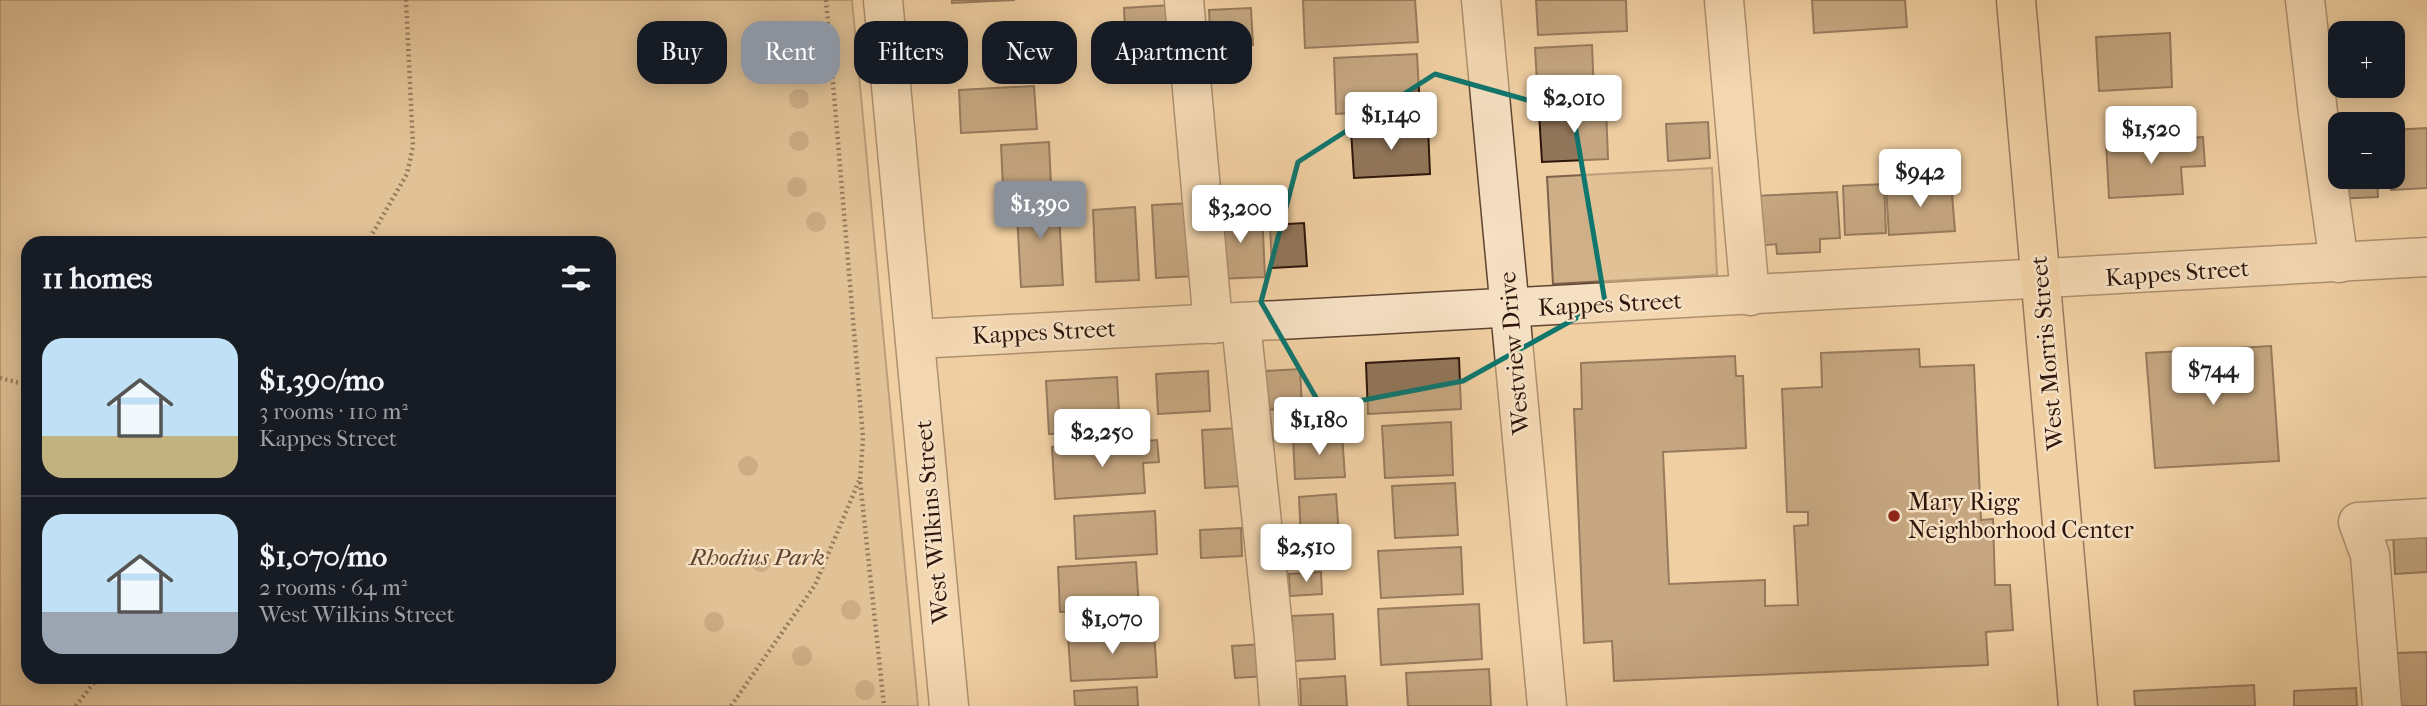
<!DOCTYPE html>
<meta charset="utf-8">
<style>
body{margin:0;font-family:"IM FELL French Canon",serif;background:#20242c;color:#f1f3f6;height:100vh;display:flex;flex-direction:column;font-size:26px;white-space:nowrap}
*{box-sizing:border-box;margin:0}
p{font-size:23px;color:#9ea1a6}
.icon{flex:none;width:38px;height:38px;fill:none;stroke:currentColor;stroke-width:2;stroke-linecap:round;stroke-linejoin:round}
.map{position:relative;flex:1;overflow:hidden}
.details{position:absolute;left:21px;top:236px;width:595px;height:448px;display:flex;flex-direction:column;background:#171b24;border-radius:21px;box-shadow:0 4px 18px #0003}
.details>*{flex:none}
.banner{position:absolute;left:637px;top:21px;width:665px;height:63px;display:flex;gap:14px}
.buttons{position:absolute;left:2328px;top:21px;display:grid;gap:14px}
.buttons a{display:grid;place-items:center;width:77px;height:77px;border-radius:14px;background:#171b24;box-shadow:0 4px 18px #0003;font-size:35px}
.price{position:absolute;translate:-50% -60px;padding:0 16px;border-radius:7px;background:#fff;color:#222;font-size:23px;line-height:46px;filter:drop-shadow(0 2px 4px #0008)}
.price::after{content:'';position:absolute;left:50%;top:42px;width:21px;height:16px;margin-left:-10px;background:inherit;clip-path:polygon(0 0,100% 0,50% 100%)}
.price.selected{background:#8c9099;color:#fff}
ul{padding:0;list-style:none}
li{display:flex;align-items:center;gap:21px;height:175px;padding:0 21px}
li+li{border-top:2px solid #363941}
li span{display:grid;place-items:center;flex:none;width:196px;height:140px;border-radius:21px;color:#555}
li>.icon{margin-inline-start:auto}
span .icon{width:84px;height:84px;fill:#fffc;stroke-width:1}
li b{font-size:30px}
h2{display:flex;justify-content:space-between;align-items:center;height:84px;padding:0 21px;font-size:30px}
.pill{padding:0 24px;border-radius:21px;background:#171b24;box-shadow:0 4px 18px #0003;font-size:24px;line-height:63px}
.pill.selected{background:#8c9099;color:#fff}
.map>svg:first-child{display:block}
.green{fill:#cfaf88;stroke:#7e624a;stroke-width:2;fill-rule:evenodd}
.building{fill:#92765a;stroke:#2d150b;stroke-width:2}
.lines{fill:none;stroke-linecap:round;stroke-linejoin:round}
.minor-casing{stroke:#5e4431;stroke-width:41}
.major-casing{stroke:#2d150b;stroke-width:41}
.path{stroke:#2d150b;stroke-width:4.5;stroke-dasharray:2 3.5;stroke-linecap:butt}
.minor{stroke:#f5e0c3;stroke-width:38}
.major{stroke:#f0cfa2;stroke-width:38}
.tree{fill:#a08263}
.marked{fill:none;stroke:#0f766e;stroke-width:5;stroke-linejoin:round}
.poi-dot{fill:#8f2418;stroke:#f5e0c3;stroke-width:2.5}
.labels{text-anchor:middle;stroke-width:5;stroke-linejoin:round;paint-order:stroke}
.street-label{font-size:24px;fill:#2d150b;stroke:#f5e0c3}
.poi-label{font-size:24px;fill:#2d150b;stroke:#f5e0c3;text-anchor:start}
.park-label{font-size:24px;font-style:italic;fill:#5e4330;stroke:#f5e0c3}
</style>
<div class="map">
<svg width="2427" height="706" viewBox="0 0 2427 706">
<rect width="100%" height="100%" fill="#f0cfa2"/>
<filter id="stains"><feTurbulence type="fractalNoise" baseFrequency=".00286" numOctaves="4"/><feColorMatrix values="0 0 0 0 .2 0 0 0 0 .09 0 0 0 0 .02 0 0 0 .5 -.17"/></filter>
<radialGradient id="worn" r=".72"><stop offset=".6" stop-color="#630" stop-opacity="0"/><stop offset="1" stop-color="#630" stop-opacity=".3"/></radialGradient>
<!-- green -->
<g class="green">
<path d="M0,0h852l66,706h-918zM28,243h581v434h-581z"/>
<polygon points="1712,168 1717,275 1553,284 1547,177"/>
</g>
<!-- building -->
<g class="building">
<polygon points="952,0 1015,0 952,3"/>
<polygon points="1303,0 1415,0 1418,42 1305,48"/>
<polygon points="1536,0 1626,0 1627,31 1538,35"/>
<polygon points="1812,0 1905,0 1907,27 1814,33"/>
<polygon points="1171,5 1173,50 1126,53 1124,8"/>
<polygon points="1251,8 1253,45 1211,48 1209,10"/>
<polygon points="2170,33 2172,87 2099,91 2096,37"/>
<polygon points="1592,45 1594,96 1538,99 1535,48"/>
<polygon points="1417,54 1420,109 1336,114 1334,58"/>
<polygon points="1034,86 1037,129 961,133 959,90"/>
<polygon points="1606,108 1608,159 1542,162 1539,112"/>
<polygon points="1708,122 1710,158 1668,161 1666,124"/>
<polygon points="1428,126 1430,174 1354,178 1351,130"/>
<polygon points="2427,128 2427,188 2391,190 2392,130"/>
<polygon points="2203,137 2205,166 2181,167 2183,194 2109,198 2106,142"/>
<polygon points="1049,142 1051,186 1003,188 1001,145"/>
<polygon points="2340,177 2377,177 2378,197 2333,199"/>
<polygon points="1951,182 1955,231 1889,235 1886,187"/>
<polygon points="1884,184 1886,233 1845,235 1843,186"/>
<polygon points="1837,192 1840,238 1820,239 1820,252 1777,254 1776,244 1757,246 1754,196"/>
<polygon points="1058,195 1063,285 1021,287 1016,197"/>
<polygon points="1193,203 1197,276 1156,278 1152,205"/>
<polygon points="1135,207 1139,280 1096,282 1093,210"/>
<polygon points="1262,211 1265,277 1217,279 1214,213"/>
<polygon points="1304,223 1307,266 1272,268 1270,225"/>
<polygon points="2271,346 2279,461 2155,468 2146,353"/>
<polygon points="1919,349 1920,367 1974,365 1981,520 1993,519 1995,585 2010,585 2013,630 1986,632 1988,665 1614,681 1612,641 1584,643 1574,409 1582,409 1581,363 1735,356 1736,376 1743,376 1746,448 1663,452 1669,584 1765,580 1765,606 1798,605 1794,526 1808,525 1808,512 1787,512 1782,389 1822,387 1821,353"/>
<polygon points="1459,358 1461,409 1368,414 1366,363"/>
<polygon points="1300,369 1302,408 1267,410 1264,371"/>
<polygon points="1208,371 1210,411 1158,414 1156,374"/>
<polygon points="1117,377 1120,431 1049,434 1046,381"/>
<polygon points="1451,422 1453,475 1385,478 1382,426"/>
<polygon points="1239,428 1242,486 1205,488 1202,430"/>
<polygon points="1342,434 1345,477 1295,479 1293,437"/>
<polygon points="1157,440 1159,462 1143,463 1145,493 1055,499 1052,447"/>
<polygon points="1455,483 1458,535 1395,538 1392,486"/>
<polygon points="1336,494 1339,536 1301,539 1299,497"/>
<polygon points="1155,511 1157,554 1076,559 1074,516"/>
<polygon points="1241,528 1242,556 1201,558 1200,530"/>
<polygon points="2427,532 2427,572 2395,574 2393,533"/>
<polygon points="1461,547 1463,594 1381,598 1378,551"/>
<polygon points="1136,562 1139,608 1060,612 1058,567"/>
<polygon points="1321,572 1322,594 1290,596 1289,574"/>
<polygon points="1479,604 1482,659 1381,665 1378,609"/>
<polygon points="1333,614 1335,659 1294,661 1292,616"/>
<polygon points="1154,632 1157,677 1071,681 1068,636"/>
<polygon points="1264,644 1267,676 1235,678 1232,646"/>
<polygon points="2427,652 2427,706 2399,706 2396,653"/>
<polygon points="1489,669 1491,706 1408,706 1406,673"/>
<polygon points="1345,676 1347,706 1301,706 1300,679"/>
<polygon points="2254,685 2255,706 2135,706 2134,691"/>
<polygon points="1137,687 1138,706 1075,706 1074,691"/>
<polygon points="2356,688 2357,706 2294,706 2294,691"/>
</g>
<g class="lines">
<defs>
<g id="minor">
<polyline points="883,0 949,706"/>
<polyline points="1184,0 1213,324"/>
<polyline points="1481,0 1547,706"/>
<polyline points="1724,0 1750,296"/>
<polyline points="2305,0 2318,113 2339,263"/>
<polyline points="1241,323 1274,638 1279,706"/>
<path d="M915,339c504,-27 1008,-51 1512,-82"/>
<polyline points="2382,706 2370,555 2358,522 2427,518"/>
</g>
<polyline id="major" points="2016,0 2078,706"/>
</defs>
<!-- minor casing -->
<use href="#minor" class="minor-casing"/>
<!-- major casing -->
<use href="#major" class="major-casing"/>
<!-- path -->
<g class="path">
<polyline points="826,0 863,438 860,480 884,706"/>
<polyline points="367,243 407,174 413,146 406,0"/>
<polyline points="0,378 28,385"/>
<polyline points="76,706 98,677"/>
<polyline points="731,706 815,585 859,481"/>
</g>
<!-- minor -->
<use href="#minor" class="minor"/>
<!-- major -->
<use href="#major" class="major"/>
</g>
<!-- trees -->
<g class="tree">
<circle cx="801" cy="44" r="10"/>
<circle cx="799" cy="99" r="10"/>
<circle cx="799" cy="141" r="10"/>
<circle cx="797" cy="187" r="10"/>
<circle cx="816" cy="222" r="10"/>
<circle cx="748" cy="466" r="10"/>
<circle cx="761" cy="562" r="10"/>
<circle cx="851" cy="610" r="10"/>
<circle cx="714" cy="622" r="10"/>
<circle cx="802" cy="656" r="10"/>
<circle cx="865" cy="690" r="10"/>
</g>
<!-- marked area -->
<path d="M0 0H2427V706H0ZM1435,74l138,39 32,189 -142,79 -141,27 -61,-106 37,-140z" fill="#f0cfa2" fill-opacity=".55" fill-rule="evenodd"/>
<path class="marked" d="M1435,74l138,39 32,189 -142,79 -141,27 -61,-106 37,-140z"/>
<!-- markers -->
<circle class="poi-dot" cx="1894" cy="516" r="7"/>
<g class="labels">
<!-- street labels -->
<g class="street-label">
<text transform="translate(2177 273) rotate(-4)" y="8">Kappes Street</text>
<text transform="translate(1610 304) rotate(-3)" y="8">Kappes Street</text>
<text transform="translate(1044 332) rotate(-3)" y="8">Kappes Street</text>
<text transform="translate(1514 353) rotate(-95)" y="8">Westview Drive</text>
<text transform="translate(2047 353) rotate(-95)" y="8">West Morris Street</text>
<text transform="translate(932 522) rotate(-95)" y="8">West Wilkins Street</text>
</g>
<!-- poi labels -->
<g class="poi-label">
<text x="1908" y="510">Mary Rigg<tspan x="1908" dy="28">Neighborhood Center</tspan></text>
</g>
<!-- park labels -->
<g class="park-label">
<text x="757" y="565">Rhodius Park</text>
</g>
</g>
<rect width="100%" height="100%" filter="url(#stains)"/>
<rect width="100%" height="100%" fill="url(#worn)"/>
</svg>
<div class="buttons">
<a>+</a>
<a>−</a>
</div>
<b class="price" style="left:1574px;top:135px">$2,010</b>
<b class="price" style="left:1391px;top:152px">$1,140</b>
<b class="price" style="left:2151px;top:166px">$1,520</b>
<b class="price" style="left:1920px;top:209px">$942</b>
<b class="price selected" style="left:1040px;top:241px">$1,390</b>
<b class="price" style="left:1240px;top:245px">$3,200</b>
<b class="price" style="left:2213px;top:407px">$744</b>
<b class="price" style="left:1319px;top:457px">$1,180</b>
<b class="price" style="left:1102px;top:469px">$2,250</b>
<b class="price" style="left:1306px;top:584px">$2,510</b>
<b class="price" style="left:1112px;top:656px">$1,070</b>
<div class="banner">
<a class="pill">Buy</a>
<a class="pill selected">Rent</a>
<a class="pill">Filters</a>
<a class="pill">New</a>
<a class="pill">Apartment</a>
</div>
<section class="details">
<h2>11 homes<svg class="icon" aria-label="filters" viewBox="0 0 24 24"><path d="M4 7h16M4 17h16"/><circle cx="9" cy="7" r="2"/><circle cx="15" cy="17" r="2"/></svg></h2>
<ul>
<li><span style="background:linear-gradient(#bfe0f5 70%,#c2b280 0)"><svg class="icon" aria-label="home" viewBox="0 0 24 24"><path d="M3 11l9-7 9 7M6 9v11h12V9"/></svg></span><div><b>$1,390/mo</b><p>3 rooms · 110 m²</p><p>Kappes Street</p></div></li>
<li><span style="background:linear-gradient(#bfe0f5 70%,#9aa5b1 0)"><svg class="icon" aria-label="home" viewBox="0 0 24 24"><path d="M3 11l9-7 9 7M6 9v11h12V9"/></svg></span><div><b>$1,070/mo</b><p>2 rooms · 64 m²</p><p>West Wilkins Street</p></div></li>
</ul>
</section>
</div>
